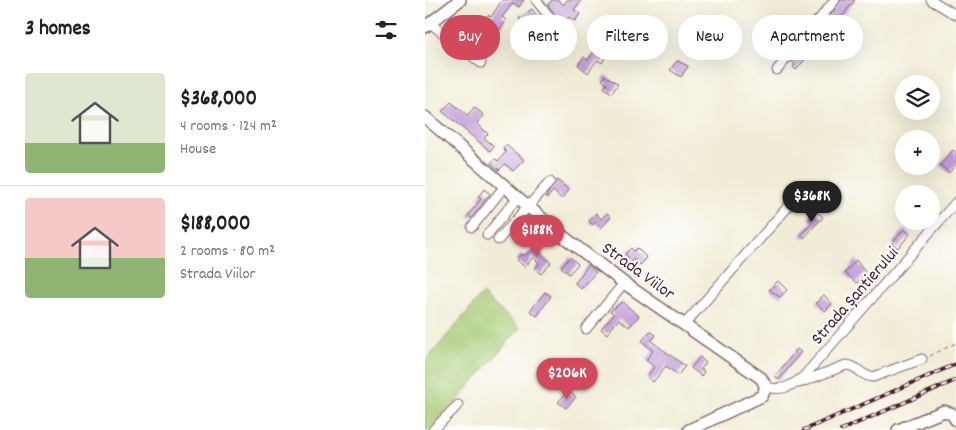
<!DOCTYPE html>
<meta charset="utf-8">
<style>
body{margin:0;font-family:Dekko,sans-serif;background:#f2f2f2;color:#202124;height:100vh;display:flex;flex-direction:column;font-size:19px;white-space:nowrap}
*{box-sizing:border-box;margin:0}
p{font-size:16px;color:#757577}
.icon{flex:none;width:28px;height:28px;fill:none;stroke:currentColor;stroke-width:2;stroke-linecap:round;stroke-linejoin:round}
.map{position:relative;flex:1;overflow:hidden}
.side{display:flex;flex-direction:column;background:#fff;width:425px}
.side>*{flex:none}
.guide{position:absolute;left:15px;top:15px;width:440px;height:45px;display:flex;gap:10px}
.fabs{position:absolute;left:470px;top:75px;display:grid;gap:10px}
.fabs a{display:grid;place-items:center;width:45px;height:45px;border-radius:50%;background:#fff;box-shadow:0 5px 20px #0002;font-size:25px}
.price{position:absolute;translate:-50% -42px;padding:0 11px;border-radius:18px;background:#d1495b;color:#fff;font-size:16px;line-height:32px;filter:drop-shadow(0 1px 2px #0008)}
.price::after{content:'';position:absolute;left:50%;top:30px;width:15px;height:11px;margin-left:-8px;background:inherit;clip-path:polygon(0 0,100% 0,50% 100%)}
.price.on{background:#222;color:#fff}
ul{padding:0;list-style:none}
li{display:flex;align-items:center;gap:15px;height:125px;padding:0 25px}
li+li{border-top:1px solid #e0e0e0}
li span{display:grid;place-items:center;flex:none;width:140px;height:100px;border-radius:5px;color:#555}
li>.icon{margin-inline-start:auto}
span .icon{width:60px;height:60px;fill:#fffc;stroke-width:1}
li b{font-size:21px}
h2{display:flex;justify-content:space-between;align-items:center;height:60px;padding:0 25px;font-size:21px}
.chip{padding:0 18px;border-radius:22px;background:#fff;box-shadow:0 5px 20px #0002;font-size:18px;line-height:45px}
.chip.on{background:#d1495b;color:#fff}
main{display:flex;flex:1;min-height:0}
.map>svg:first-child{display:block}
.green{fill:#a6c972;stroke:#78744e}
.building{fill:#bd9ad6}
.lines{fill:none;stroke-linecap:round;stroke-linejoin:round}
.minor-casing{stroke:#846767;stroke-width:11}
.major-casing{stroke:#846767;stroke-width:14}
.path{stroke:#846767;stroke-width:1;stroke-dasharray:4 4;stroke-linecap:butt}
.minor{stroke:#fff;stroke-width:9}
.major{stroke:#fff;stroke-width:11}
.rail-casing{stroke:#4a1f2b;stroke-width:4}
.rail{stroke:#fff;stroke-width:2;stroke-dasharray:5.5;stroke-linecap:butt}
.labels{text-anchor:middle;stroke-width:4;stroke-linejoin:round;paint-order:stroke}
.street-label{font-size:18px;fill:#4a1f2b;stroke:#fff}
</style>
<main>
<section class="side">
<h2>3 homes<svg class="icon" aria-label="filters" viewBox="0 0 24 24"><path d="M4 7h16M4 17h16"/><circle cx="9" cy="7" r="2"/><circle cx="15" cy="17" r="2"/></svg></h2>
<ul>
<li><span style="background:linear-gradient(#dfe7d0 70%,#8fb573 0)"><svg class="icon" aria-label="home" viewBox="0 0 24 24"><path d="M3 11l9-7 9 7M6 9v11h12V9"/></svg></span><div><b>$368,000</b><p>4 rooms · 124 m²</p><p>House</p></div></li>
<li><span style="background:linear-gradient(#f6c9c9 60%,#8fb573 0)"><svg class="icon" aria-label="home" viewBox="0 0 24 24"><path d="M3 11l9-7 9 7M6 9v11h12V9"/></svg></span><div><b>$188,000</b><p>2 rooms · 80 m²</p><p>Strada Viilor</p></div></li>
</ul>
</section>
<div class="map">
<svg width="531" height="430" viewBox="0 0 531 430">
<rect width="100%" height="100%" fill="#fff"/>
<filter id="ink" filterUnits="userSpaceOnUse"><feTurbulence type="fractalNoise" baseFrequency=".02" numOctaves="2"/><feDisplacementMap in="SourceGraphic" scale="10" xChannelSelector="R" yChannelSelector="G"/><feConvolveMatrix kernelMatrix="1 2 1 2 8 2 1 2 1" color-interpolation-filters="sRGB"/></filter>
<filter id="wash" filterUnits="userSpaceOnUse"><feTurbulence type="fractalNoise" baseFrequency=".0096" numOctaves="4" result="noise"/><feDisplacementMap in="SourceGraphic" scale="20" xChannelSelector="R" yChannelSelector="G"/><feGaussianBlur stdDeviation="1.12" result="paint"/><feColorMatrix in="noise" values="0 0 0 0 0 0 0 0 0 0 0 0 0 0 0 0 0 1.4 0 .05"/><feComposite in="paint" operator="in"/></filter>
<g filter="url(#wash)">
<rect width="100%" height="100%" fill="#f1ecd6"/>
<!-- green -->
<polygon class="green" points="57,294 95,328 32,401 3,430 0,430 0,362"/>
<g id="blocks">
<!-- building -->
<g class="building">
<polygon points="77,0 99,0 94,7 88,3 77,17 81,20 74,31 59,20 63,15 66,17"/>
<polygon points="127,0 133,0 139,5 142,0 156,0 149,10 155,14 150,21 144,17 141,20 131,15 123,5"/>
<polygon points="416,0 430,0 409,26 402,20"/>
<polygon points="107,9 129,40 116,50 110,41 115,38 104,24 100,27 94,18"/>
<polygon points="382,44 388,50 371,70 368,67 370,64 367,62"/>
<polygon points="172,48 182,55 177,63 172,60 163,73 153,65 159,57 163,60"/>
<polygon points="252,61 263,66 256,77 245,70"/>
<polygon points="180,75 193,84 187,93 179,88 182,84 177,80"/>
<polygon points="26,102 43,116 49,107 59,115 52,123 63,134 59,138 69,146 65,151 17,111"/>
<polygon points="81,145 99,160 88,171 80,164 74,170 66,163 70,159 73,161 81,152 78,149"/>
<polygon points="528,150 531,153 531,164 524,173 515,165"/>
<polygon points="132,180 144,190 137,199 128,191 122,198 121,196"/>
<polygon points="386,183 402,198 395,205 391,201 394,198 392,195 383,186"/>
<polygon points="59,189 65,194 46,218 43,215 56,199 53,197"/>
<polygon points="390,211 398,217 379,238 376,235 387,222 384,218"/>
<polygon points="171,213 176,219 182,213 186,217 176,228 170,222 168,225 164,221"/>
<polygon points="479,229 485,234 473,248 467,243"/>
<polygon points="122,235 126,239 114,252 126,263 116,274 110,269 114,263 108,257 100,267 91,260 96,254 99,256 110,248"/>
<polygon points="206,248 209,251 212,248 222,258 215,265 209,259 203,266 199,263 204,258 200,254"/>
<polygon points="145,257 153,264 144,274 136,267"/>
<polygon points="431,260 440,272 432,283 420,273"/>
<polygon points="163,265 171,272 156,289 150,283"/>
<polygon points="353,281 362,290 355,297 344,290"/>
<polygon points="120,292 126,296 112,316 105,311"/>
<polygon points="399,295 407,304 400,311 391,303"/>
<polygon points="197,302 214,316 204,327 194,319 182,334 176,329 189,314 185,311"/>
<polygon points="225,331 231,335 226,341 260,366 253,375 241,366 228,382 222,377 229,367 221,360 228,351 217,341"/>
<polygon points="372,349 376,352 354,380 350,376"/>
<polygon points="275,357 281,363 276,369 279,372 276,376 266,368"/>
<polygon points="143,391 151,397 141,408 133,402"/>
</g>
</g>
</g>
<g filter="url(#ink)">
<use href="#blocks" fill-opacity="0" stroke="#846767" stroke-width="1"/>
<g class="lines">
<defs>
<g id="minor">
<polyline points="111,0 142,39"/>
<polyline points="506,0 531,15"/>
<polyline points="5,23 56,63"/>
<polyline points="352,70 410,0"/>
<polyline points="47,227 79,187"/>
<polyline points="62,235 92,198"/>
<polyline points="73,240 125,182"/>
<polyline points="259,325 375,193"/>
<polyline points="161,329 199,283"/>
<path d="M374,383l47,-18c12,0 15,12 27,12l49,-18"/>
<path d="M341,387c16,4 25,0 38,-11l152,-174"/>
<polyline points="8,430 33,405"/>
</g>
<g id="major">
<polyline points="0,27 35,0"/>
<polyline points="0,117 135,234 199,283 336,378 341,387 337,396 264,430"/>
<polyline points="473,430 519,411 527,414 531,420"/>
</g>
</defs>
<!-- minor casing -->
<use href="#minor" class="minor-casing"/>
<!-- major casing -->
<use href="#major" class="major-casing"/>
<!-- path -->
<polyline class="path" points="505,356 531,343"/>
<!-- minor -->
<use href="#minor" class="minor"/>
<!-- major -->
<use href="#major" class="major"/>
<defs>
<g id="rail">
<polyline points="379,430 531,364"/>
<polyline points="416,430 531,380"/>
</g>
</defs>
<!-- rail casing -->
<use href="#rail" class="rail-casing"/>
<!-- rail -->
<use href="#rail" class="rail"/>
</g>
</g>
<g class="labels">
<!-- street labels -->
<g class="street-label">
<text transform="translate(214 270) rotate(36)" y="6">Strada Viilor</text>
<text transform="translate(429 295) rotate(-49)" y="6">Strada Șantierului</text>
</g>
</g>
</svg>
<div class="fabs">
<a><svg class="icon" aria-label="layers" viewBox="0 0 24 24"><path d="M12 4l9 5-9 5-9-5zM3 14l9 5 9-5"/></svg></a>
<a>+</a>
<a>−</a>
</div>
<b class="price on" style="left:387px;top:223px">$368K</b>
<b class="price" style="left:112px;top:257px">$188K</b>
<b class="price" style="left:142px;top:400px">$206K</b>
<div class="guide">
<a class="chip on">Buy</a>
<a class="chip">Rent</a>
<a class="chip">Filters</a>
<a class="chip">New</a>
<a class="chip">Apartment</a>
</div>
</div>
</main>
